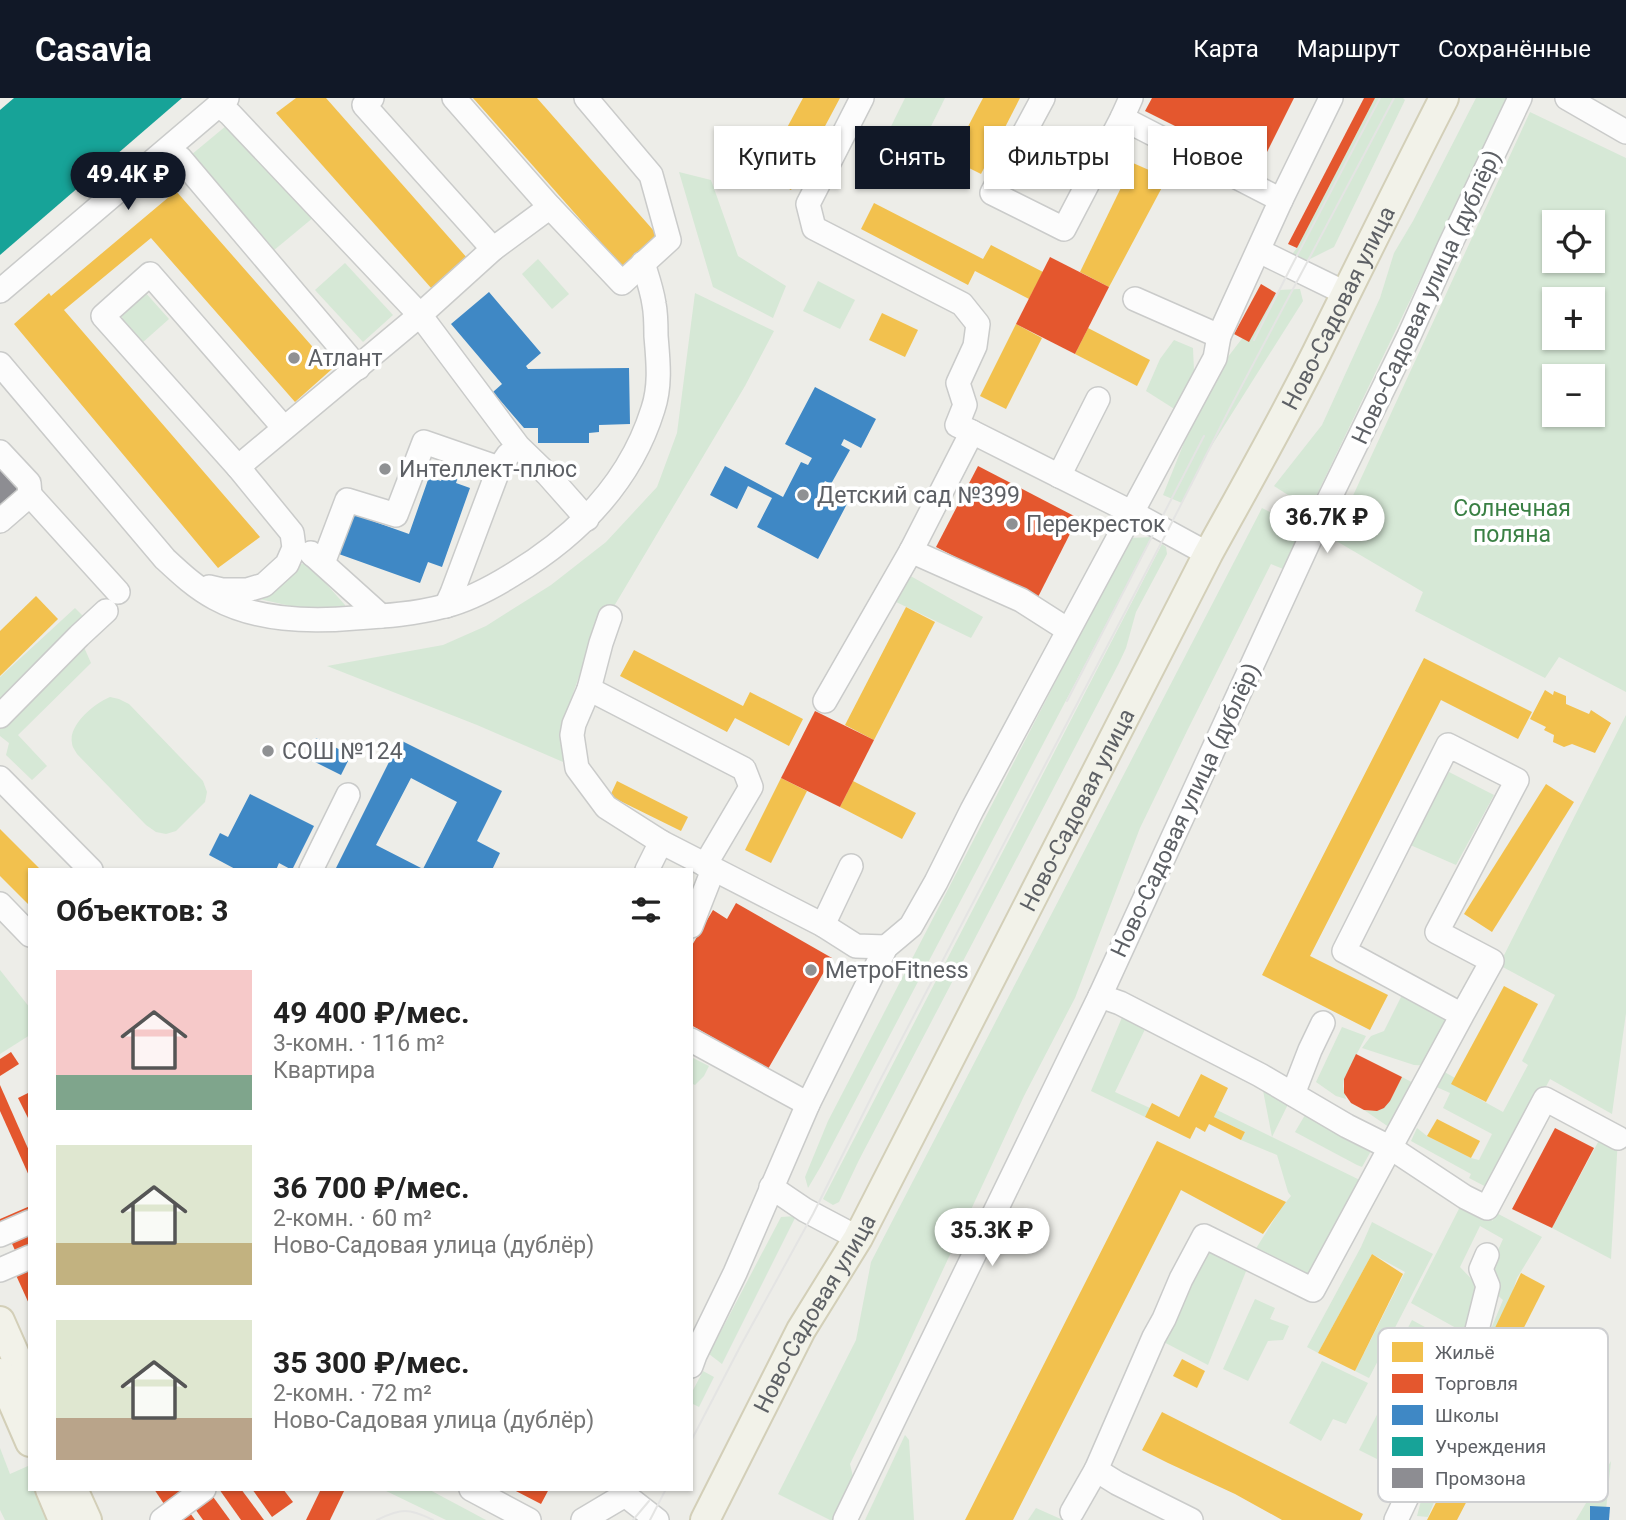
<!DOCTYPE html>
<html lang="ru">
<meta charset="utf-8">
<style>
body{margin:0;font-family:Roboto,sans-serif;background:#f2f2f2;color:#222;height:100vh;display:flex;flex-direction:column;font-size:26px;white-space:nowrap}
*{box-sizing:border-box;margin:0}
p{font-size:23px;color:#767676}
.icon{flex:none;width:38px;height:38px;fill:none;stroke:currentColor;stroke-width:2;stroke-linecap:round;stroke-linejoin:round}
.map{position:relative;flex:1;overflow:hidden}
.details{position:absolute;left:28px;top:770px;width:665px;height:623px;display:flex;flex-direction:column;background:#fff;border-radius:0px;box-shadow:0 2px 5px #0004}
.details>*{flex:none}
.banner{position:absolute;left:714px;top:28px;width:665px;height:63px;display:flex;gap:14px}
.buttons{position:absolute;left:1542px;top:112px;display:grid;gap:14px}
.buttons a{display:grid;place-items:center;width:63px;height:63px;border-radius:0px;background:#fff;box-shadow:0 2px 5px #0004;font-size:35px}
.price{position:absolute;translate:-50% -60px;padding:0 16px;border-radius:24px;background:#fff;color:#222;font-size:23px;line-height:46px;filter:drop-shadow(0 2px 4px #0008)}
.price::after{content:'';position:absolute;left:50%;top:42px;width:21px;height:16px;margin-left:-10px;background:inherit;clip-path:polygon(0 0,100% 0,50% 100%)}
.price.on{background:#111827;color:#fff}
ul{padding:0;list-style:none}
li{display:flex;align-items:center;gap:21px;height:175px;padding:0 28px}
li span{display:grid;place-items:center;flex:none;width:196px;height:140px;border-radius:0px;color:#555}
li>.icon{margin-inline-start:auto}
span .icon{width:84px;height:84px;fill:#fffc;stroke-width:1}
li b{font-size:30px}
h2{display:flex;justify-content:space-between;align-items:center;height:84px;padding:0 28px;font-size:30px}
.pill{padding:0 24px;border-radius:0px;background:#fff;box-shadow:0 2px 5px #0004;font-size:24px;line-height:63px}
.pill.on{background:#111827;color:#fff}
header{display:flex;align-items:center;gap:42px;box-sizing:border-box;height:98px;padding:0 35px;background:#111827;color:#fff}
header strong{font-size:33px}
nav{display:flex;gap:38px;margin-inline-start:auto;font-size:24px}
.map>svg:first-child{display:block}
.green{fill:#d6e8d6;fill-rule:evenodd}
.homes{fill:#f2c14e}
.shops{fill:#e4572e}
.schools{fill:#3f88c5;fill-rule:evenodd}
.public{fill:#17a398}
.industry{fill:#8d8d92}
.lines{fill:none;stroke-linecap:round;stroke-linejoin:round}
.minor-casing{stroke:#cacbca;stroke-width:26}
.major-casing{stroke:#d3cfb8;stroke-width:32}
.minor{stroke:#fcfcfc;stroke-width:23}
.major{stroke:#f2f2e9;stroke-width:28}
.tram{stroke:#e4e4e3;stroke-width:2}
.poi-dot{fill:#8f9193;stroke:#fff;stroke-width:2.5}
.labels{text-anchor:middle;stroke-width:7;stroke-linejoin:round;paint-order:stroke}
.street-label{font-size:23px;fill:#5d6065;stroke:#fff}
.poi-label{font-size:23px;fill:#5d6065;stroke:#fff;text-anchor:start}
.park-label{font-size:23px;fill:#3a8044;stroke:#fff}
.key{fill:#fff;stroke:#cecfd1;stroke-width:2}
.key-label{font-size:19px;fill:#5d6065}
</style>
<header>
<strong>Casavia</strong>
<nav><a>Карта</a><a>Маршрут</a><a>Сохранённые</a></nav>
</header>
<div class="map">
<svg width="1626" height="1422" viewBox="0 0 1626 1422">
<rect width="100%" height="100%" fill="#edede8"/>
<!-- green -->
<g class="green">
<polygon points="905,0 945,0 901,89 869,73"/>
<polygon points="1375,0 1403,0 1405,2 1334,149 1308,162 1290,159 1297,150"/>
<polygon points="1476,0 1507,0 1310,411 1274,388 1322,327 1380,200 1394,155 1413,123"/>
<path d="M1530,14l96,46v534l-67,-35 -14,21 -130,-67 8,-19 -90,-53zM1592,124v39h-38v-39zM1592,201v39h-38v-39zM1554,278h38v39h-38z"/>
<polygon points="232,23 314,119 273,153 191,57"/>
<polygon points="679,74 711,82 738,158 786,188 773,220 713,189"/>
<polygon points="538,161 569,196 552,211 522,176"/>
<polygon points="345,165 393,217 363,244 315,192"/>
<polygon points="818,183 855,202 840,231 803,213"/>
<polygon points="1300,191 1303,203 1207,355 1182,405 1163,397 1198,310 1221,268 1279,192"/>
<path d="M144,193l25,28 -27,24c-6,-7 -25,-21 -19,-33 3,-7 15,-14 21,-19z"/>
<polygon points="695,195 774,233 745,288 588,552 565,619 577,670 477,627 327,568 443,547 486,528 551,487 606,444 657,389 677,335"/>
<polygon points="1174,242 1193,250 1194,273 1176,312 1146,293 1160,261"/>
<polygon points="1262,410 1303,430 1283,471 1271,466 1188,631 1140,730 1075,900 1024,998 899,1266 850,1366 855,1387 838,1422 830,1422 778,1396 856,1242 871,1164"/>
<polygon points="1152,439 821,1068 808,1090 805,1079 828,1023 1130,440"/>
<polygon points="1162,446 1166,449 1167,456 1136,514 1126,550 1119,565 859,1062 839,1104 833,1107 823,1101"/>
<polygon points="306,463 345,507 343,520 203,488 272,486"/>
<polygon points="907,476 983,519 971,540 894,503"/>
<polygon points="75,510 88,523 79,538 91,565 18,637 47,668 32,682 6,657 9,645 0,638 0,579"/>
<path d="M110,599l9,2 10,5 74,77 4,11 -2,10 -29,29 -10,3 -10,-2 -10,-7 -69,-71c-2,-4 -5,-7 -5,-11 -4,-18 23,-40 38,-46z"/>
<polygon points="1626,617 1626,915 1612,1016 1550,981 1492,1092 1469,1080 1471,1076 1411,1043 1417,1030 1427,1038 1471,1060 1479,1062 1492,1036 1443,1010 1450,995 1432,987 1441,972 1455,980 1452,986 1503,1014 1528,967 1522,963 1555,897 1499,867"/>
<polygon points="1449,674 1494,697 1456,767 1408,746"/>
<polygon points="0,872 30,910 30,937 0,956"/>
<polygon points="1404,893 1450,917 1435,968 1414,967 1362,950 1371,938 1384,933"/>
<polygon points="1123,917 1147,927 1115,994 1150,1010 1145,1019 1091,993"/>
<polygon points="1342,929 1366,938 1344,981 1343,988 1346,1001 1336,998 1316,984"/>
<polygon points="691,959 709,968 704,978 695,987 691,985"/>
<polygon points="1260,977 1293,996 1272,1039 1370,1087 1311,1178 1255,1152 1282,1109 1291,1098 1288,1094 1277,1057 1241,1042 1245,1034 1214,1019 1217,1012 1272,1039"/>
<path d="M1402,979l21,11 -24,46 -35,-24c24,5 29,-16 38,-33z"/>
<polygon points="1305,1017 1371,1053 1362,1069 1357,1067 1295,1034"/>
<polygon points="1604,1033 1618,1040 1611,1161 1552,1130"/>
<path d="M1465,1099l28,24 -6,-13 55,29 -25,41 -33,102 -56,137 -11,-1 6,-23 80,-193c-23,-18 -9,-40 0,-61l-23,-13 -20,41 22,23 -8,48 -63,-35z"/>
<polygon points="796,1118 722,1266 709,1256 781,1119"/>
<polygon points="1372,1124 1433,1156 1369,1280 1355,1273 1405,1174 1372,1156 1318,1255 1307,1249 1361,1149"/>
<polygon points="1197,1151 1251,1161 1208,1267 1154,1239"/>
<polygon points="1255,1201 1275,1210 1270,1221 1289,1228 1283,1242 1268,1243 1248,1283 1223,1271"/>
<polygon points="1412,1222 1458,1247 1432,1299 1385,1274"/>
<polygon points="1322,1263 1368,1285 1346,1326 1333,1321 1321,1343 1289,1325"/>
<polygon points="703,1273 714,1279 699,1309 691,1305 691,1296"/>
<polygon points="1386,1299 1414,1314 1387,1366 1359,1352"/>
<polygon points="905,1337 909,1342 914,1422 865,1422"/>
<polygon points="0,1350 10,1376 28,1368 30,1373 30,1391 37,1391 50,1422 5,1422 0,1412"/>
<polygon points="1611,1363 1605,1422 1576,1422"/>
<polygon points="382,1391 428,1391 486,1422 446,1422"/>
<polygon points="1036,1410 1063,1422 1028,1422"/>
</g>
<!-- homes -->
<g class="homes">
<polygon points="296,0 326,0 468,161 432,191 276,15"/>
<polygon points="473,0 537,0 661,141 625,172"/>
<polygon points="803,0 840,0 791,92 762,76"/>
<polygon points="983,0 1020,0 981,76 951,61"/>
<polygon points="1133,65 1167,80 1109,189 1080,174"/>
<polygon points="176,93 332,271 295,304 151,140 64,212 260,439 218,470 14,226 49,195 51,198"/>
<polygon points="874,105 983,161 991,147 1043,174 1029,201 975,173 968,187 861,131"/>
<polygon points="882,215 918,232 905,259 869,242"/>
<polygon points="1016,226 1042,240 1006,311 980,298"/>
<polygon points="1088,230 1150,262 1137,288 1075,256"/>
<polygon points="36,498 58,521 0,578 0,533"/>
<polygon points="906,509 935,524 874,642 845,627"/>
<polygon points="634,552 743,608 750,594 803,621 789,648 735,620 727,634 620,578"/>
<polygon points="1424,560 1532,614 1518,641 1441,602 1310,858 1388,897 1370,932 1262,877"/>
<polygon points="1545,592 1553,597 1554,593 1566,598 1566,606 1589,616 1591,612 1611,625 1595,655 1572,646 1564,649 1553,644 1554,637 1544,632 1546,629 1530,621"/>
<polygon points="781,680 807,693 771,765 745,752"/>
<polygon points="617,683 688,719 681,733 610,698"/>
<polygon points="853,683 916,715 902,741 840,709"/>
<polygon points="1546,686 1574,704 1492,834 1464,816"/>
<polygon points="0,731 41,772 30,772 30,808 0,778"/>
<polygon points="1504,888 1538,906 1486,1004 1451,986"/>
<polygon points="1201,976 1228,990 1214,1019 1245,1034 1241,1042 1209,1026 1205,1034 1196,1029 1190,1041 1145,1019 1152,1005 1179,1019"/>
<polygon points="1437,1021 1480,1043 1471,1060 1427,1038"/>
<polygon points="1157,1043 1286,1104 1263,1136 1181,1092 1013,1422 965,1422"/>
<polygon points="1372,1156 1403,1176 1355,1273 1318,1255"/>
<polygon points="1521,1175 1545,1188 1497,1283 1475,1272"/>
<polygon points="1182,1261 1205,1273 1197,1290 1173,1278"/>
<polygon points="1484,1282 1510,1292 1460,1392 1470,1397 1457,1422 1427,1422 1445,1387 1433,1382"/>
<polygon points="1162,1314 1363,1416 1360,1422 1282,1422 1235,1396 1168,1365 1142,1352"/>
</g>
<!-- shops -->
<g class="shops">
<polygon points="1152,0 1294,0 1259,70 1145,13"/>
<polygon points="1364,0 1375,0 1297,150 1288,146"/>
<polygon points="1050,159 1109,189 1075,256 1016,226"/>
<polygon points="1261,186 1276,195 1249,244 1234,236"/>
<polygon points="978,368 1078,420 1037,501 936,449"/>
<polygon points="815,613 874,642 840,709 781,680"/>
<polygon points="736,805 832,860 768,971 691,927 691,849 713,812 727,821"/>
<polygon points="11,954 19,966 0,978 0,961"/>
<polygon points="1356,956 1402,979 1390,1003 1384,1010 1377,1013 1364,1012 1351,1005 1344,995 1344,981"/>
<polygon points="0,987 30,1055 30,1080 0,1013"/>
<polygon points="30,994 30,1024 18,1000"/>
<polygon points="1555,1030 1594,1050 1552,1130 1512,1111"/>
<polygon points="30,1108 30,1119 0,1132 0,1121"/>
<polygon points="30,1130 30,1154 18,1159 9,1139"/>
<polygon points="29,1170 30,1172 30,1208 15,1175"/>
<polygon points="154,1391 178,1391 181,1396 164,1406"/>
<polygon points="219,1391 241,1391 264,1422 241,1422"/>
<polygon points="252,1391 283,1391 293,1404 272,1419"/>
<polygon points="321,1391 345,1391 330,1422 306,1422"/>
<polygon points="512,1391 549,1391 541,1406"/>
<polygon points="211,1396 230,1422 203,1422 193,1408"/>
<polygon points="188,1412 195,1422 175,1422"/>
</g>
<!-- schools -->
<g class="schools">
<polygon points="489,194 541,255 526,268 528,271 629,270 630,326 599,327 599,334 589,335 589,345 538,345 538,330 524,330 493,294 502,286 451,226"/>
<polygon points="815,289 876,321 861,350 844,341 841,347 850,352 831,386 825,383 821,390 848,404 818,461 757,429 772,400 748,388 737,411 710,397 725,368 783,399 801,364 808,367 812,360 785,346"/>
<polygon points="446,369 460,373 456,385 470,390 442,469 428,464 420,485 336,455 350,415 409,436 429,379 441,383"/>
<polygon points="316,640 351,657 341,677 307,660"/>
<path d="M400,642l102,51 -25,50 23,12 -8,17h-28l-3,-2 -1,2h-125zM411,680l46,24 -34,67 -47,-24z"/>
<polygon points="250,696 314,728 292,772 279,765 276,772 237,772 209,757 220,735 228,739"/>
<polygon points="1590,1408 1610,1409 1609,1422 1590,1422"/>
</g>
<!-- public -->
<polygon class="public" points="14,0 182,0 0,157 0,12"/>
<!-- industry -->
<polygon class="industry" points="0,365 24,390 0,413"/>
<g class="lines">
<defs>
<g id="minor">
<polyline points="372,0 364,7 493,151"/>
<polyline points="454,0 550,109"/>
<polyline points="1043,0 992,95 1064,131 1122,20 1131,0"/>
<polyline points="1567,0 1626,34"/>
<polyline points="219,7 230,16 420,217 493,151 550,109 622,185 669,142 651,77 586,0"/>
<polyline points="1122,20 1281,102"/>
<polyline points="168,52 180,60 358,270"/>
<polyline points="1259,153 1345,195"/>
<polyline points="0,193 227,0"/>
<polyline points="1135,201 1219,238"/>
<path d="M0,266l165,195c15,14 31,29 50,39 42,23 94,24 140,20 30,-2 60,-4 90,-12 23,-6 46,-18 67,-31 65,-39 118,-92 141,-166 8,-24 5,-49 3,-73 0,-11 0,-22 -2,-32 -2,-14 -7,-28 -11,-41"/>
<polyline points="972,334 1131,414 1208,456"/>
<polyline points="0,354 29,385 30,397"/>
<polyline points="238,369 103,218 150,176 284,330"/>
<polyline points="1059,378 1098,301"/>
<polyline points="0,423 30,397 118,494"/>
<polyline points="911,453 1021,502 1068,532"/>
<polyline points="311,455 381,518"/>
<polyline points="313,457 325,460 347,402 396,417 424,344 499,370"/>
<polyline points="209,489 222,492 247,492 264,487 287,466 294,450 292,435 238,369 420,217 518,348 548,377 587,421"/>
<polyline points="446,508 452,495 499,370 508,357"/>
<polyline points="610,519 601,545 589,591 574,626 572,637 577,670 606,709 661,744 823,827 856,848 886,849"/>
<polyline points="589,591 744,671 751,689 705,767"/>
<polyline points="825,603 911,453 972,334 957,327 965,307 958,285 975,248 978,226 962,206 814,130 808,106 862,0"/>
<polyline points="0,618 79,538 106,513"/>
<polyline points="0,680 91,772"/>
<polyline points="311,772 348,697"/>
<polyline points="647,772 661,744"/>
<polyline points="0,806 30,837"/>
<polyline points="823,827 851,768"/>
<polyline points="691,828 713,772"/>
<polyline points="1100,898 1120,905 1260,977 1347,1028 1391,1050 1465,1099 1487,1110 1545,1001 1618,1040"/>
<polyline points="691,942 808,1006"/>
<polyline points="1293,996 1310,952 1323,925"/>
<polyline points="771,1089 805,1112 858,1140"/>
<polyline points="0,1137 30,1124"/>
<polyline points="0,1172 30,1159"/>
<polyline points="691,1268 695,1257 735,1175 808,1006 886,849 911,828 936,784 972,712 1215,260 1219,238 1281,102 1331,0"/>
<polyline points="471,1391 529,1422"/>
<polyline points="625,1397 657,1422"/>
<polyline points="1072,1414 1096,1372"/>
<polyline points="162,1422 204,1391"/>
<polyline points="583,1422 625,1397 626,1391"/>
<polyline points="845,1422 1100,898 1316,428 1409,238 1449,149 1520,0"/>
<polyline points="1191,1422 1117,1385 1096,1372 1154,1239 1164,1221 1181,1181 1204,1138 1313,1192 1462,917 1344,853 1448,647 1517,682 1437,834 1492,863 1462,917"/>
<polyline points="1396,1422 1447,1315 1477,1232 1488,1188 1481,1171 1487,1157"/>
</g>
<g id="major">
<polyline points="0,1223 30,1291"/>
<polyline points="0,1275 30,1344"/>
<polyline points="50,1391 63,1422"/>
<polyline points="73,1391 87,1422"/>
<path id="s1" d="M705,1422l96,-190 57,-92 350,-684c37,-67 75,-134 109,-202 42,-85 84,-170 127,-254"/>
</g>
</defs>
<!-- minor casing -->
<use href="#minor" class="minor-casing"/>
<!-- major casing -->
<use href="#major" class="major-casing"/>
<!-- minor -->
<use href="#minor" class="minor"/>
<!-- major -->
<use href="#major" class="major"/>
<!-- tram -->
<g class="tram">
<polyline points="1254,242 1291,169 1380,0"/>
<polyline points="1067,603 1204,338"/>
<polyline points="691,1343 741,1247 813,1116 877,988 1167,434 1229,312 1394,0"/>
<path d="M377,1422c24,-12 32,-12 56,0"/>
<polyline points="633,1422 649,1403"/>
<polyline points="650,1422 666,1391"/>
</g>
</g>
<!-- markers -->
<g class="poi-dot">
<circle cx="294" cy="260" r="7"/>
<circle cx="385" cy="371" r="7"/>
<circle cx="803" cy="397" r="7"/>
<circle cx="1012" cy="426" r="7"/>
<circle cx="268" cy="653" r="7"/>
<circle cx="811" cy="872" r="7"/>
</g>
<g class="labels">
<!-- street labels -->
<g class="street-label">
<text transform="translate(1426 199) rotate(-65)" y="8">Ново-Садовая улица (дублёр)</text>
<text dy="8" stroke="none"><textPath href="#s1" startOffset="1368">Ново-Садовая улица</textPath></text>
<text dy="8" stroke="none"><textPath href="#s1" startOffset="802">Ново-Садовая улица</textPath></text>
<text transform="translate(1185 712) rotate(-65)" y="8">Ново-Садовая улица (дублёр)</text>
<text dy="8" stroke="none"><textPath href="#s1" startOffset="234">Ново-Садовая улица</textPath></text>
</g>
<!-- poi labels -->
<g class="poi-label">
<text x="308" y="268">Атлант</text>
<text x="399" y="379">Интеллект-плюс</text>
<text x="817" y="405">Детский сад №399</text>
<text x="1026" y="434">Перекресток</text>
<text x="282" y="661">СОШ №124</text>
<text x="825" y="880">МетроFitness</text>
</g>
<!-- park labels -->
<g class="park-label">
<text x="1512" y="418">Солнечная<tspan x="1512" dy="26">поляна</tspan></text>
</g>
</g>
<!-- legend -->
<rect x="1378" y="1230" width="230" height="174" rx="10" class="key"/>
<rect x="1392" y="1244" width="31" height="20" fill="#f2c14e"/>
<rect x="1392" y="1276" width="31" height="19" fill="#e4572e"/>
<rect x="1392" y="1307" width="31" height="20" fill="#3f88c5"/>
<rect x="1392" y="1339" width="31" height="19" fill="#17a398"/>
<rect x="1392" y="1370" width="31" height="20" fill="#8d8d92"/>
<g class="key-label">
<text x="1435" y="1261">Жильё</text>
<text x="1435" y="1292">Торговля</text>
<text x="1435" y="1324">Школы</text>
<text x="1435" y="1355">Учреждения</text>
<text x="1435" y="1387">Промзона</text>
</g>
</svg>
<div class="buttons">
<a><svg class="icon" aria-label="locate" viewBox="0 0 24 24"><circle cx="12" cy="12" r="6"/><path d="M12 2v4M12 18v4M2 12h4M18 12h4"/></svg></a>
<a>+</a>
<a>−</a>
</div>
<b class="price on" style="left:128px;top:114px">49.4K ₽</b>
<b class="price" style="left:1327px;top:457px">36.7K ₽</b>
<b class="price" style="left:992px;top:1170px">35.3K ₽</b>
<div class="banner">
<a class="pill">Купить</a>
<a class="pill on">Снять</a>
<a class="pill">Фильтры</a>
<a class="pill">Новое</a>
</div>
<section class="details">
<h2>Объектов: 3<svg class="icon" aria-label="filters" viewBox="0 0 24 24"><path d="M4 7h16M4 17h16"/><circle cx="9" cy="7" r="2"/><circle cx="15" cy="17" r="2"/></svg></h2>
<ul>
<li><span style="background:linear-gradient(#f6c9c9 75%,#7fa58c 0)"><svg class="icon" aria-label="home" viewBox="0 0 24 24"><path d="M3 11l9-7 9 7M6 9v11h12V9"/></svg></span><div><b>49 400 ₽/мес.</b><p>3-комн. · 116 m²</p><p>Квартира</p></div></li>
<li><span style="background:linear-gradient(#dfe7d0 70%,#c2b280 0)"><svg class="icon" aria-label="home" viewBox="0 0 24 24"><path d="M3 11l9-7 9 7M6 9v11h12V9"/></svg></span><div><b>36 700 ₽/мес.</b><p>2-комн. · 60 m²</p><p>Ново-Садовая улица (дублёр)</p></div></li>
<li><span style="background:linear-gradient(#dfe7d0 70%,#b9a48a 0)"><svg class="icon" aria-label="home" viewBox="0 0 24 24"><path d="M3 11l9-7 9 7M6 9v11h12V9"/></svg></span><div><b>35 300 ₽/мес.</b><p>2-комн. · 72 m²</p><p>Ново-Садовая улица (дублёр)</p></div></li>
</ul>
</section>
</div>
